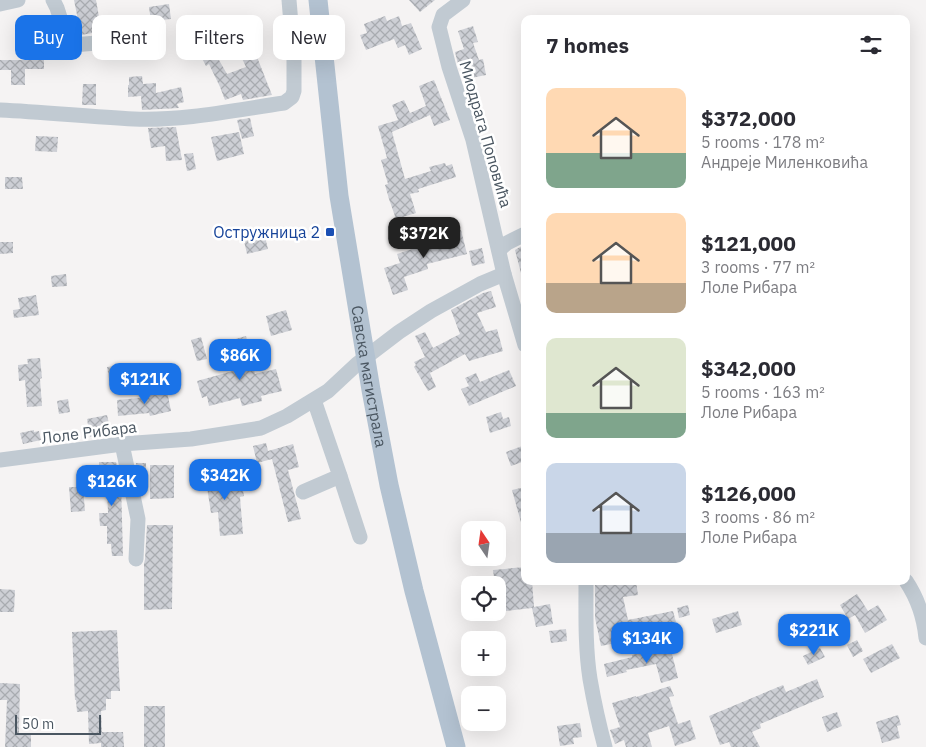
<!DOCTYPE html>
<meta charset="utf-8">
<style>
body{margin:0;font-family:"IBM Plex Sans",sans-serif;background:#f7f7f7;color:#2b2b33;height:100vh;display:flex;flex-direction:column;font-size:19px;white-space:nowrap}
*{box-sizing:border-box;margin:0}
p{font-size:16px;color:#7c7c81}
.icon{flex:none;width:28px;height:28px;fill:none;stroke:currentColor;stroke-width:2;stroke-linecap:round;stroke-linejoin:round}
.map{position:relative;flex:1;overflow:hidden}
.sheet{position:absolute;left:521px;top:15px;width:389px;height:570px;display:flex;flex-direction:column;background:#fff;border-radius:10px;box-shadow:0 5px 20px #0002}
.sheet>*{flex:none}
.banner{position:absolute;left:15px;top:15px;width:431px;height:45px;display:flex;gap:10px}
.needle{width:32px;rotate:347deg}
.fabs{position:absolute;left:461px;top:521px;display:grid;gap:10px}
.fabs a{display:grid;place-items:center;width:45px;height:45px;border-radius:10px;background:#fff;box-shadow:0 5px 20px #0002;font-size:25px}
.scale{position:absolute;left:15px;bottom:12px;width:86px;box-sizing:border-box;padding-left:5px;border:2px solid #4a5661;border-top:0;font-size:14px;line-height:18px;white-space:nowrap;color:#4a5661;-webkit-text-stroke:4px #fff;paint-order:stroke}
.price{position:absolute;translate:-50% -42px;padding:0 11px;border-radius:10px;background:#1a73e8;color:#fff;font-size:16px;line-height:32px;filter:drop-shadow(0 1px 2px #0008)}
.price::after{content:'';position:absolute;left:50%;top:30px;width:15px;height:11px;margin-left:-8px;background:inherit;clip-path:polygon(0 0,100% 0,50% 100%)}
.price.active{background:#222;color:#fff}
ul{padding:0;list-style:none}
li{display:flex;align-items:center;gap:15px;height:125px;padding:0 25px}
li span{display:grid;place-items:center;flex:none;width:140px;height:100px;border-radius:10px;color:#555}
li>.icon{margin-inline-start:auto}
span .icon{width:60px;height:60px;fill:#fffc;stroke-width:1}
li b{font-size:21px}
h2{display:flex;justify-content:space-between;align-items:center;height:60px;padding:0 25px;font-size:21px}
.chip{padding:0 18px;border-radius:10px;background:#fff;box-shadow:0 5px 20px #0002;font-size:18px;line-height:45px}
.chip.active{background:#1a73e8;color:#fff}
.map>svg:first-child{display:block}
.building{fill:url(#building-cross-hatch)}
.lines{fill:none;stroke-linecap:round;stroke-linejoin:round}
.minor{stroke:#c1cad2;stroke-width:15}
.major{stroke:#b3c2d1;stroke-width:19}
.transit-dot{fill:#1a4fb4;stroke:#fff;stroke-width:2}
.labels{text-anchor:middle;stroke-width:5;stroke-linejoin:round;paint-order:stroke}
.street-label{font-size:16px;fill:#4a5661;stroke:#fff}
.transit-label{font-size:16px;fill:#164399;stroke:#fff;text-anchor:end}
</style>
<div class="map">
<svg width="926" height="747" viewBox="0 0 926 747">
<defs>
<pattern id="building-cross-hatch" width="8" height="8" patternUnits="userSpaceOnUse" patternTransform="scale(1.25)"><rect width="8" height="8" fill="#cdcfd5"/><path d="M0 0l8 8M0 8l8-8" fill="none" stroke="#a8abb0"/></pattern>
</defs>
<rect width="100%" height="100%" fill="#f5f3f3"/>
<!-- building -->
<g class="building">
<polygon points="74,0 96,0 99,17 101,17 104,31 81,35"/>
<polygon points="409,0 435,0 420,12"/>
<polygon points="169,4 171,19 151,21 149,7"/>
<polygon points="385,16 387,21 399,16 402,26 411,23 422,49 409,55 405,45 398,48 394,39 366,50 360,35 367,33 364,24"/>
<polygon points="30,17 35,36 20,40 15,22"/>
<polygon points="473,26 478,42 473,43 479,60 483,59 486,75 471,78 467,61 458,64 455,52 464,49 458,31"/>
<polygon points="207,39 227,74 246,67 239,52 256,45 261,55 257,57 272,95 243,100 241,94 225,100 220,87 209,64 206,66 195,45"/>
<polygon points="0,60 44,60 44,69 25,69 25,85 11,85 11,70 0,70"/>
<polygon points="142,76 143,84 156,83 156,93 181,87 184,102 177,104 179,108 142,110 141,96 128,97 128,85 129,85 129,77"/>
<polygon points="434,80 450,120 434,126 430,115 392,132 405,179 431,171 429,167 445,163 446,166 452,164 456,177 418,189 419,192 410,194 416,213 396,219 389,199 385,185 388,184 381,160 387,158 378,126 398,120 392,105 404,100 410,113 426,106 419,86"/>
<polygon points="83,84 96,84 96,105 82,105"/>
<polygon points="250,118 254,136 242,139 237,120"/>
<polygon points="176,127 182,160 166,161 165,146 151,148 148,128"/>
<polygon points="239,132 244,154 217,161 211,137"/>
<polygon points="36,136 58,137 57,152 35,151"/>
<polygon points="193,153 196,169 187,171 184,154"/>
<polygon points="5,177 22,177 23,189 5,189"/>
<polygon points="461,230 467,254 427,264 428,269 404,277 408,290 393,295 384,268 400,263 397,254 434,242 433,237"/>
<polygon points="265,237 268,249 247,254 244,241"/>
<polygon points="0,242 13,242 13,253 0,254"/>
<polygon points="525,244 525,277 522,277 515,250"/>
<polygon points="482,248 485,263 472,266 469,251"/>
<polygon points="66,274 67,286 52,287 51,276"/>
<polygon points="491,291 496,307 477,313 486,332 497,329 503,351 469,361 465,354 430,373 436,387 428,391 414,367 416,365 414,362 425,357 415,336 425,332 433,348 460,334 451,310 483,293"/>
<polygon points="36,295 39,315 14,318 13,310 20,309 18,298"/>
<polygon points="286,310 292,330 271,336 266,316"/>
<polygon points="246,336 255,374 276,369 282,391 261,396 262,401 242,406 240,398 209,406 207,396 202,398 197,381 233,371 232,367 239,365 232,340"/>
<polygon points="201,337 207,359 197,361 191,340"/>
<polygon points="40,358 42,378 40,379 42,406 27,407 25,380 19,381 18,365 28,364 27,359"/>
<polygon points="120,365 123,382 110,384 107,367"/>
<polygon points="509,370 516,386 469,406 461,389 469,386 465,378 476,373 480,382"/>
<polygon points="167,391 171,411 150,416 149,413 118,416 117,400 139,398"/>
<polygon points="68,399 70,412 59,414 57,401"/>
<polygon points="501,412 503,419 509,417 511,426 490,433 486,417"/>
<polygon points="107,415 111,433 90,437 87,419"/>
<polygon points="34,430 34,432 39,431 41,440 23,444 20,433"/>
<polygon points="266,443 268,451 293,444 299,467 288,470 301,519 288,522 272,459 257,463 253,446"/>
<polygon points="525,445 525,461 511,466 506,452"/>
<polygon points="99,462 116,462 121,483 123,556 112,556 111,544 107,544 107,526 100,526 99,513 108,513 107,484 99,484"/>
<polygon points="136,463 146,463 146,473 138,473"/>
<polygon points="150,465 174,465 174,498 150,499"/>
<polygon points="205,467 222,467 222,483 241,480 244,496 240,497 243,534 220,536 218,512 211,513 207,487 205,487"/>
<polygon points="69,487 83,487 85,511 71,512"/>
<polygon points="525,487 525,526 522,526 512,490"/>
<polygon points="147,525 173,525 172,609 144,610 144,564 145,559"/>
<polygon points="525,567 525,581 532,581 534,607 550,604 553,624 536,627 532,608 498,612 498,585 495,585 493,570"/>
<polygon points="617,581 636,581 638,595 623,597 628,620 673,611 676,622 624,633 626,641 601,646 595,618 595,585"/>
<polygon points="0,589 15,590 14,612 0,612"/>
<polygon points="857,594 868,611 878,605 887,620 865,633 855,615 848,619 840,605"/>
<polygon points="688,605 690,615 679,618 677,608"/>
<polygon points="738,611 742,625 716,633 712,619"/>
<polygon points="566,629 567,641 551,643 549,631"/>
<polygon points="117,630 120,691 111,691 111,699 106,699 106,710 101,711 102,732 123,732 124,747 101,747 101,743 89,744 88,711 77,712 76,700 75,700 72,632"/>
<polygon points="857,640 863,651 853,657 847,645"/>
<polygon points="892,644 900,658 871,673 863,659"/>
<polygon points="670,646 678,678 661,683 656,664 626,670 627,672 607,677 604,664 632,657 632,655"/>
<polygon points="820,648 825,657 808,665 803,656"/>
<polygon points="817,679 824,697 760,724 761,728 752,732 760,747 731,747 729,742 720,745 709,716 783,685 786,692"/>
<polygon points="0,683 20,684 19,733 31,734 31,747 5,747 7,700 0,700"/>
<polygon points="670,686 674,696 669,697 678,724 690,720 696,739 675,746 669,726 648,733 652,747 626,747 624,740 615,744 610,730 620,727 612,703 636,696 636,697"/>
<rect x="144" y="706" width="21" height="41"/>
<polygon points="837,712 842,726 827,732 822,717"/>
<polygon points="898,715 901,725 897,726 900,738 882,743 876,722"/>
<polygon points="580,723 582,737 573,738 574,744 560,746 557,726"/>
</g>
<g class="lines">
<!-- minor -->
<g class="minor">
<polyline points="53,0 57,8 67,39 69,43 73,45 132,40"/>
<polyline points="463,0 443,15 439,27 449,67 473,140 504,274 525,345"/>
<polyline points="0,4 18,0"/>
<path d="M0,110c45,2 90,7 134,9 50,2 101,-9 150,-16l8,-6 2,-6v-31l-5,-60"/>
<polyline points="499,250 507,243 525,234"/>
<polyline points="122,444 138,519 136,559"/>
<polyline points="0,460 122,444 191,439 261,428 287,416 328,391 357,364 399,332 431,311 480,284 504,274"/>
<polyline points="340,476 360,537"/>
<polyline points="303,492 340,476 314,400"/>
<path d="M586,581c0,32 -1,66 4,98 4,23 9,46 15,68"/>
<path d="M906,581c12,18 18,36 20,57"/>
</g>
<!-- major -->
<path class="major" id="s1" d="M318,0l21,196 32,194 18,95 25,106 42,156"/>
</g>
<!-- markers -->
<rect class="transit-dot" x="325" y="227" width="10" height="10" rx="2.5"/>
<g class="labels">
<!-- street labels -->
<g class="street-label">
<text transform="translate(486 134) rotate(74)" y="6">Миодрага Поповића</text>
<text dy="6" stroke="none"><textPath href="#s1" startOffset="380">Савска магистрала</textPath></text>
<text transform="translate(89 432) rotate(-7)" y="6">Лоле Рибара</text>
</g>
<!-- transit labels -->
<g class="transit-label">
<text x="320" y="238">Остружница 2</text>
</g>
</g>
</svg>
<div class="fabs">
<a><svg class="needle" viewBox="-14 -14 28 28"><path d="M0-13l5 13h-10z" fill="#e53935"/><path d="M0 13l5-13h-10z" fill="#7c7c81"/></svg></a>
<a><svg class="icon" aria-label="locate" viewBox="0 0 24 24"><circle cx="12" cy="12" r="6"/><path d="M12 2v4M12 18v4M2 12h4M18 12h4"/></svg></a>
<a>+</a>
<a>−</a>
</div>
<div class="scale">50 m</div>
<b class="price active" style="left:424px;top:259px">$372K</b>
<b class="price" style="left:240px;top:381px">$86K</b>
<b class="price" style="left:145px;top:405px">$121K</b>
<b class="price" style="left:225px;top:501px">$342K</b>
<b class="price" style="left:112px;top:507px">$126K</b>
<b class="price" style="left:814px;top:656px">$221K</b>
<b class="price" style="left:647px;top:664px">$134K</b>
<div class="banner">
<a class="chip active">Buy</a>
<a class="chip">Rent</a>
<a class="chip">Filters</a>
<a class="chip">New</a>
</div>
<section class="sheet">
<h2>7 homes<svg class="icon" aria-label="filters" viewBox="0 0 24 24"><path d="M4 7h16M4 17h16"/><circle cx="9" cy="7" r="2"/><circle cx="15" cy="17" r="2"/></svg></h2>
<ul>
<li><span style="background:linear-gradient(#ffd9b3 65%,#7fa58c 0)"><svg class="icon" aria-label="home" viewBox="0 0 24 24"><path d="M3 11l9-7 9 7M6 9v11h12V9"/></svg></span><div><b>$372,000</b><p>5 rooms · 178 m²</p><p>Андреје Миленковића</p></div></li>
<li><span style="background:linear-gradient(#ffd9b3 70%,#b9a48a 0)"><svg class="icon" aria-label="home" viewBox="0 0 24 24"><path d="M3 11l9-7 9 7M6 9v11h12V9"/></svg></span><div><b>$121,000</b><p>3 rooms · 77 m²</p><p>Лоле Рибара</p></div></li>
<li><span style="background:linear-gradient(#dfe7d0 75%,#7fa58c 0)"><svg class="icon" aria-label="home" viewBox="0 0 24 24"><path d="M3 11l9-7 9 7M6 9v11h12V9"/></svg></span><div><b>$342,000</b><p>5 rooms · 163 m²</p><p>Лоле Рибара</p></div></li>
<li><span style="background:linear-gradient(#c9d6e8 70%,#9aa5b1 0)"><svg class="icon" aria-label="home" viewBox="0 0 24 24"><path d="M3 11l9-7 9 7M6 9v11h12V9"/></svg></span><div><b>$126,000</b><p>3 rooms · 86 m²</p><p>Лоле Рибара</p></div></li>
</ul>
</section>
</div>
